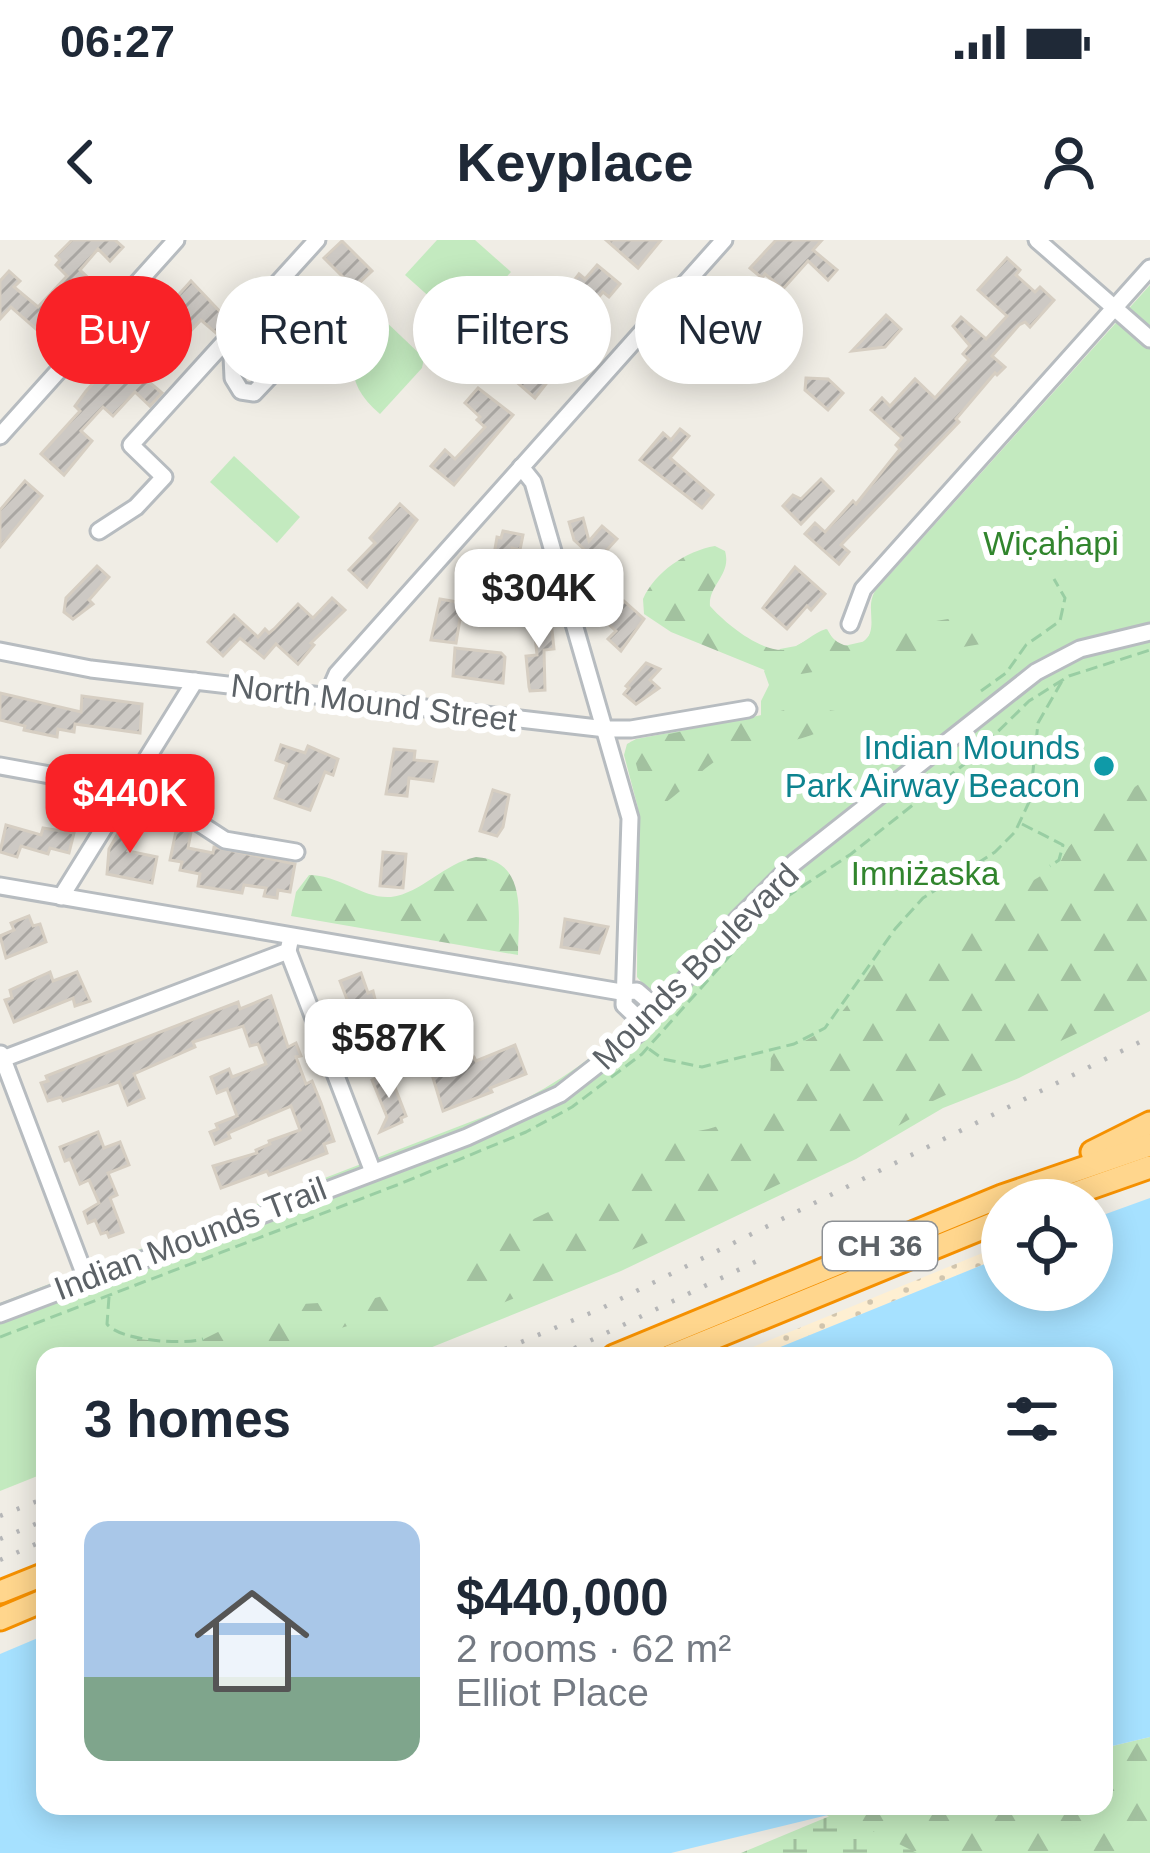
<!DOCTYPE html>
<meta charset="utf-8">
<style>
body{margin:0;font-family:Helvetica,sans-serif;background:#f2f2f3;color:#1f2937;height:100vh;display:flex;flex-direction:column;font-size:45px;white-space:nowrap}
*{box-sizing:border-box;margin:0}
p{font-size:39px;color:#747a83}
.icon{flex:none;width:66px;height:66px;fill:none;stroke:currentColor;stroke-width:2;stroke-linecap:round;stroke-linejoin:round}
.map{position:relative;flex:1;overflow:hidden}
.details{position:absolute;left:36px;top:1107px;width:1077px;height:468px;display:flex;flex-direction:column;background:#fff;border-radius:24px;box-shadow:0 6px 30px #0003}
.details>*{flex:none}
.hud{position:absolute;left:36px;top:36px;width:1080px;height:108px;display:flex;gap:24px}
.buttons{position:absolute;left:981px;top:939px;display:grid;gap:24px}
.buttons a{display:grid;place-items:center;width:132px;height:132px;border-radius:50%;background:#fff;box-shadow:0 6px 30px #0003;font-size:60px}
.price{position:absolute;translate:-50% -102px;padding:0 27px;border-radius:24px;background:#fff;color:#222;font-size:39px;line-height:78px;filter:drop-shadow(0 3px 6px #0008)}
.price::after{content:'';position:absolute;left:50%;top:72px;width:36px;height:27px;margin-left:-18px;background:inherit;clip-path:polygon(0 0,100% 0,50% 100%)}
.price.current{background:#f92227;color:#fff}
ul{padding:0;list-style:none}
li{display:flex;align-items:center;gap:36px;height:300px;padding:0 48px}
li span{display:grid;place-items:center;flex:none;width:336px;height:240px;border-radius:24px;color:#555}
li>.icon{margin-inline-start:auto}
span .icon{width:144px;height:144px;fill:#fffc;stroke-width:1}
li b{font-size:51px}
h2{display:flex;justify-content:space-between;align-items:center;height:144px;padding:0 48px;font-size:51px}
.pill{padding:0 42px;border-radius:54px;background:#fff;box-shadow:0 6px 30px #0003;font-size:42px;line-height:108px}
.pill.current{background:#f92227;color:#fff}
.status{display:flex;justify-content:space-between;align-items:center;height:84px;padding:0 60px;background:#fff;direction:ltr}
.status svg{height:33px;fill:currentColor}
header{display:flex;justify-content:space-between;align-items:center;height:156px;padding:0 48px;background:#fff;font-size:54px;font-weight:600}
.map>svg:first-child{display:block}
.green{fill:#c3eabf}
.forest{fill:url(#forest-firs)}
.wetland{fill:url(#wetland-marsh)}
.sand{fill:url(#sand-dots)}
.water{fill:#a6e1ff}
.building{fill:url(#building-hatch);stroke:#d6cec2;stroke-width:3}
.lines{fill:none;stroke-linecap:round;stroke-linejoin:round}
.minor-casing{stroke:#b7bcc0;stroke-width:21}
.highway-casing{stroke:#f59000;stroke-width:27}
.path{stroke:#99cea3;stroke-width:3;stroke-dasharray:12 6;stroke-linecap:butt}
.minor{stroke:#fff;stroke-width:15}
.highway{stroke:#ffd68d;stroke-width:21}
.rail{stroke:#b6b7b8;stroke-width:4.5;stroke-dasharray:3 15;stroke-linecap:butt}
.culture-dot{fill:#0f9aa8;stroke:#fff;stroke-width:4.5}
.labels{text-anchor:middle;stroke-width:12;stroke-linejoin:round;paint-order:stroke}
.shield{fill:#fff;stroke:#8d9195;stroke-width:3}
.shield-label{font-size:30px;font-weight:bold;fill:#5c6267}
.park-label{font-size:33px;fill:#31852d;stroke:#fff}
.street-label{font-size:33px;fill:#5c6267;stroke:#fff}
.culture-label{font-size:33px;fill:#0d838f;stroke:#fff;text-anchor:end}
</style>
<div class="status"><b>06:27</b><svg viewBox="0 0 49 12"><path d="M0 12V9h3v3zM5 12V6h3v6zM10 12V3h3v9zM15 12V0h3v12zM26 1h20v11H26zM47 4h2v5h-2z"/></svg></div>
<header><svg class="icon" aria-label="back" viewBox="0 0 24 24"><path d="M15 5l-7 7 7 7"/></svg>Keyplace<svg class="icon" aria-label="person" viewBox="0 0 24 24"><circle cx="12" cy="8" r="4"/><path d="M4 21q1-7 8-7t8 7"/></svg></header>
<div class="map">
<svg width="1150" height="1613" viewBox="0 0 1150 1613">
<defs>
<pattern id="forest-firs" width="22" height="20" patternUnits="userSpaceOnUse" patternTransform="scale(3)"><rect width="22" height="20" fill="#c3eabf"/><path d="M5 1l3.5 6h-7zM16 11l3.5 6h-7z" fill="#a2c19f"/></pattern>
<pattern id="wetland-marsh" width="20" height="14" patternUnits="userSpaceOnUse" patternTransform="scale(3)"><rect width="20" height="14" fill="#c3eabf"/><path d="M1 5h8M5 5V1M11 12h8M15 12V8" fill="none" stroke="#a2c19f"/></pattern>
<pattern id="sand-dots" width="8" height="8" patternUnits="userSpaceOnUse" patternTransform="scale(3)"><rect width="8" height="8" fill="#feefd2"/><path d="M2 2h.1M6 6h.1" fill="none" stroke="#d1c5ae" stroke-width="1.8" stroke-linecap="round"/></pattern>
<pattern id="building-hatch" width="6" height="6" patternUnits="userSpaceOnUse" patternTransform="scale(3)"><rect width="6" height="6" fill="#cdc9c4"/><path d="M-1 1l2-2M0 6l6-6M5 7l2-2" fill="none" stroke="#aaa7a3"/></pattern>
</defs>
<rect width="100%" height="100%" fill="#f0ede5"/>
<!-- green -->
<g class="green">
<polygon points="437,0 475,0 511,32 462,86 405,35"/>
<path d="M1150,45v726l-131,67 -76,30 -87,51 -235,112 -211,85h-365v117l-45,18v-188l509,-196c57,-27 104,-63 146,-109l-18,-21 1,-169 -14,-53 3,-11 9,-5 125,-23v-15l8,-16 -5,-14 16,-22 16,-3 31,-17 7,12 10,5 22,-5c12,-17 -1,-33 9,-50z"/>
<path d="M381,77l43,41 -2,10 -42,46c-40,-34 -31,-64 1,-97z"/>
<polygon points="234,216 300,277 277,303 210,242"/>
</g>
<!-- forest -->
<g class="forest">
<path d="M715,306l10,5c7,24 -17,34 -15,55 15,17 54,50 80,43 12,-4 23,-16 36,-20 12,21 36,25 47,-1 40,3 84,-18 119,-9l11,16 -16,8 -186,31 -24,1 -106,-43 -27,-18 -1,-15c12,-27 43,-48 72,-53z"/>
<path d="M800,467l35,4v10c-27,26 -75,19 -109,34 -29,14 -46,44 -77,56l-19,-69z"/>
<path d="M1150,536v223l-232,109 -8,11 -29,17c-134,65 -270,125 -409,179l-11,-5 -3,-24 -91,34 -117,36h-190l70,-18 62,7 78,-39 97,-6 40,-10 27,-12 85,-52 111,-53 29,-40c13,-4 25,0 39,-2 41,-6 79,-34 72,-79 63,-13 75,-43 108,-94l13,11 14,3 30,-16 79,-64 45,-27 7,-15 33,-37z"/>
<path d="M476,617c53,3 42,60 42,98l-227,-39 5,-24 13,-17c31,0 54,24 82,22 31,-4 53,-34 85,-40z"/>
<polygon points="1150,1497 1150,1613 904,1613 826,1575 864,1566 1104,1566 1104,1508"/>
</g>
<!-- wetland -->
<polygon class="wetland" points="837,1573 917,1613 741,1613"/>
<!-- sand -->
<polygon class="sand" points="1002,1005 1002,1017 982,1025 759,1116 731,1116"/>
<!-- water -->
<g class="water">
<polygon points="1150,958 1150,1497 1104,1508 1104,1116 758,1116 1002,1017 1002,1050 1092,1050 1092,979"/>
<polygon points="45,1395 45,1566 865,1566 671,1613 0,1613 0,1414"/>
</g>
<!-- building -->
<g class="building">
<polygon points="72,0 115,0 123,7 110,21 98,9 80,30 96,45 68,72 65,69 43,95 11,67 0,79 0,41 9,31 20,41 14,47 38,67 67,36 56,25 60,20 56,16"/>
<polygon points="606,0 661,0 638,28"/>
<polygon points="776,0 822,0 813,10 837,30 828,40 808,21 783,49 765,34 762,38 750,28"/>
<polygon points="342,1 372,31 354,48 324,18"/>
<polygon points="1007,18 1020,30 1016,35 1035,52 1040,47 1054,60 1030,87 1025,82 1019,85 992,116 1005,127 997,135 995,133 956,179 959,182 841,305 849,312 839,324 805,294 815,283 825,292 853,261 856,264 900,209 896,205 902,198 871,170 882,158 890,166 915,139 935,158 969,120 963,114 970,106 953,86 961,77 986,99 1007,76 978,50"/>
<polygon points="597,25 620,44 609,57 603,52 591,66 569,47 579,34 585,39"/>
<polygon points="191,41 228,80 216,93 201,80 185,97 175,86 136,131 162,153 150,166 135,152 113,176 103,167 81,191 92,201 64,235 41,214 80,171 75,166 86,151 97,139 100,142"/>
<polygon points="733,58 764,80 760,84 775,96 754,132 732,113 723,123 707,109 730,81 731,75 725,70"/>
<polygon points="886,75 901,89 885,107 852,111"/>
<polygon points="540,81 580,116 562,136 556,131 535,158 482,112 495,98 511,114"/>
<polygon points="806,138 828,139 843,153 828,170 805,150"/>
<polygon points="478,148 513,175 454,245 431,226 445,210 455,219 485,187 477,180 480,177 465,163"/>
<polygon points="680,189 689,196 670,218 713,255 702,268 640,220 663,193 671,200"/>
<polygon points="821,239 833,251 801,284 783,266 793,255 801,259"/>
<polygon points="25,241 42,256 0,307 0,270"/>
<polygon points="400,264 417,280 367,347 349,330 375,303 370,298"/>
<polygon points="583,278 589,301 602,286 617,299 597,321 574,300 569,282"/>
<polygon points="503,291 523,295 520,310 512,308 509,348 489,344 497,297 501,298"/>
<polygon points="97,326 109,337 89,360 93,364 73,379 64,372 66,358"/>
<polygon points="795,327 825,354 811,370 807,366 787,389 763,368"/>
<polygon points="332,358 345,370 311,403 314,405 298,424 276,404 264,418 240,398 223,416 208,402 234,375 258,397 265,389 269,393 274,389 298,364 313,378"/>
<polygon points="440,359 469,364 466,380 460,379 456,403 431,400"/>
<polygon points="624,361 644,379 621,411 608,399 616,391 605,381"/>
<polygon points="528,372 548,374 546,391 552,390 554,409 544,410 545,450 530,451 529,447 526,416 537,415 534,387 527,386"/>
<polygon points="455,408 501,413 505,417 503,443 453,436"/>
<polygon points="646,423 660,429 650,440 659,448 636,464 624,454 629,448 626,446"/>
<polygon points="0,453 81,472 82,456 142,464 140,493 75,484 74,492 58,489 57,497 24,490 25,486 0,480"/>
<polygon points="281,505 305,513 308,506 338,519 333,535 325,532 310,570 275,558 287,524 276,520"/>
<polygon points="394,509 415,511 414,520 437,522 433,541 409,538 407,556 386,554"/>
<polygon points="493,550 509,555 503,587 497,596 480,591"/>
<polygon points="127,578 141,585 128,611 157,617 152,643 107,634 109,609"/>
<polygon points="6,585 41,595 43,588 74,593 69,613 50,608 48,614 21,606 17,617 0,612"/>
<polygon points="177,586 191,592 188,608 213,613 214,607 295,624 290,652 278,650 277,658 264,656 266,648 244,645 242,653 198,646 200,634 180,630 182,622 170,620"/>
<polygon points="383,612 406,614 403,648 380,646"/>
<polygon points="29,676 33,686 40,684 46,702 6,718 0,696 14,690 11,683"/>
<polygon points="565,679 608,687 599,713 561,707"/>
<polygon points="50,732 53,741 77,732 90,761 75,766 73,758 14,782 5,760 12,758 10,750"/>
<polygon points="361,733 368,753 373,751 382,788 361,796 340,741"/>
<polygon points="271,756 288,807 296,803 301,816 296,817 306,844 312,841 321,863 334,901 324,904 327,913 269,935 267,931 221,948 213,926 257,913 256,910 270,904 269,901 300,890 291,866 228,893 230,898 215,904 210,892 218,889 216,884 237,876 227,849 217,853 211,837 229,829 232,837 266,824 258,804 250,806 243,786 193,802 195,807 134,834 144,858 128,865 119,842 63,861 61,857 48,861 41,843 48,841 46,836 238,762 240,769"/>
<polygon points="515,805 526,834 490,848 492,852 443,871 430,828 451,820 452,825 474,817 476,821"/>
<polygon points="389,832 406,876 401,878 402,882 380,892 387,877 372,840"/>
<polygon points="98,892 104,908 120,902 129,925 108,933 117,955 110,958 123,992 109,997 107,992 101,994 95,980 88,983 84,972 99,963 89,940 80,944 70,919 65,921 60,907"/>
</g>
<g class="lines">
<defs>
<g id="minor">
<polyline points="1037,0 1150,99"/>
<polyline points="231,95 233,138 241,151 254,153 340,62"/>
<polyline points="0,196 176,0"/>
<polyline points="521,227 533,242 630,578 624,765 645,785"/>
<polyline points="99,291 136,267 164,237 131,205 317,0"/>
<polyline points="850,384 863,349 1150,28"/>
<polyline points="0,411 91,429 606,489 631,489 748,469"/>
<polyline points="327,457 337,434 724,0"/>
<polyline points="0,526 111,546 134,562 185,574 225,600 296,612"/>
<polyline points="0,646 621,752 637,751 659,770"/>
<polyline points="61,657 195,441"/>
<polyline points="288,711 373,932"/>
<polyline points="1,814 87,1041"/>
<polyline points="0,820 288,711 291,697"/>
<polyline points="0,1074 467,897 560,854 637,794 738,679 794,623 1036,432 1080,409 1150,392"/>
</g>
<g id="highway">
<polyline points="1092,912 1150,883"/>
<polyline points="1056,960 1150,927"/>
<polyline points="614,1116 1002,956 1150,905"/>
<polyline points="670,1116 1002,980"/>
<polyline points="0,1352 45,1334"/>
<polyline points="0,1379 45,1360"/>
</g>
</defs>
<!-- minor casing -->
<use href="#minor" class="minor-casing"/>
<!-- highway casing -->
<use href="#highway" class="highway-casing"/>
<!-- path -->
<g class="path">
<polyline points="981,451 1006,433 1026,405 1060,381 1065,358 1054,339"/>
<polyline points="1022,584 1063,605 1059,620 1050,626"/>
<polyline points="649,809 663,819 702,827 794,804 825,788 895,689 923,658 995,612 1015,592 1030,560 1038,483 1062,441"/>
<path d="M109,1057l-2,27c13,17 76,21 96,15"/>
<polyline points="0,1097 397,945 526,892 572,867 642,814 776,664 851,614 967,522 1029,461 1069,436 1150,410"/>
</g>
<!-- minor -->
<use href="#minor" class="minor"/>
<!-- highway -->
<use href="#highway" class="highway"/>
<!-- rail -->
<g class="rail">
<polyline points="488,1116 600,1069 1150,797"/>
<polyline points="558,1116 759,1020"/>
<polyline points="0,1276 45,1258"/>
<polyline points="0,1299 45,1280"/>
<polyline points="0,1320 45,1300"/>
</g>
</g>
<!-- markers -->
<circle class="culture-dot" cx="1104" cy="526" r="12"/>
<g class="labels">
<!-- shield labels -->
<rect class="shield" x="823" y="982" width="114" height="48" rx="9"/>
<g class="shield-label">
<text x="880" y="1016">CH 36</text>
</g>
<!-- park labels -->
<g class="park-label">
<text x="1051" y="315">Wic̣aḣapi</text>
<text x="925" y="645">Imniżaska</text>
</g>
<!-- street labels -->
<g class="street-label">
<text transform="translate(374 462) rotate(7)" y="12">North Mound Street</text>
<text transform="translate(695 726) rotate(-45)" y="12">Mounds Boulevard</text>
<text transform="translate(190 998) rotate(-21)" y="12">Indian Mounds Trail</text>
</g>
<!-- culture labels -->
<g class="culture-label">
<text x="1080" y="519">Indian Mounds<tspan x="1080" dy="38">Park Airway Beacon</tspan></text>
</g>
</g>
</svg>
<div class="buttons">
<a><svg class="icon" aria-label="locate" viewBox="0 0 24 24"><circle cx="12" cy="12" r="6"/><path d="M12 2v4M12 18v4M2 12h4M18 12h4"/></svg></a>
</div>
<b class="price" style="left:539px;top:411px">$304K</b>
<b class="price current" style="left:130px;top:616px">$440K</b>
<b class="price" style="left:389px;top:861px">$587K</b>
<div class="hud">
<a class="pill current">Buy</a>
<a class="pill">Rent</a>
<a class="pill">Filters</a>
<a class="pill">New</a>
</div>
<section class="details">
<h2>3 homes<svg class="icon" aria-label="filters" viewBox="0 0 24 24"><path d="M4 7h16M4 17h16"/><circle cx="9" cy="7" r="2"/><circle cx="15" cy="17" r="2"/></svg></h2>
<ul>
<li><span style="background:linear-gradient(#a9c7e8 65%,#7fa58c 0)"><svg class="icon" aria-label="home" viewBox="0 0 24 24"><path d="M3 11l9-7 9 7M6 9v11h12V9"/></svg></span><div><b>$440,000</b><p>2 rooms · 62 m²</p><p>Elliot Place</p></div></li>
</ul>
</section>
</div>
